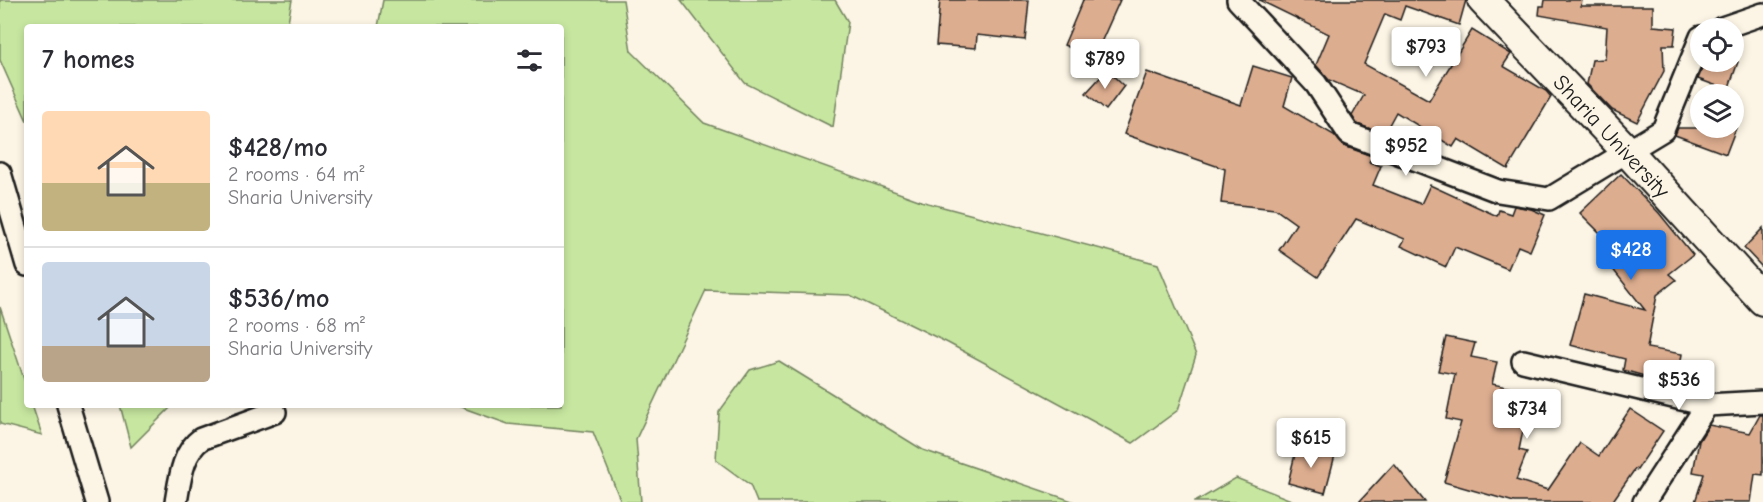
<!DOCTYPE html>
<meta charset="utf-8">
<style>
body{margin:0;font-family:"Comic Neue",sans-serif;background:#f2f2f3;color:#2b2b33;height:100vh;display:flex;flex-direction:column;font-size:22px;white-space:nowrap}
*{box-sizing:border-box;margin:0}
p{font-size:20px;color:#7c7c81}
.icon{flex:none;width:33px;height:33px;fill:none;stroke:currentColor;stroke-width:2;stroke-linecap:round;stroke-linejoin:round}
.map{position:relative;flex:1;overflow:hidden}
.side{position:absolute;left:24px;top:24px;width:540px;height:384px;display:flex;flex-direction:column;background:#fff;border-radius:6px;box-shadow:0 3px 9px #0003}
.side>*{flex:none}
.tools{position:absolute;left:1690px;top:18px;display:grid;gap:12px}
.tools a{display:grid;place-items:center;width:54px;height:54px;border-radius:50%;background:#fff;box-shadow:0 3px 9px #0003;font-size:30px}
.price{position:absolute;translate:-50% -51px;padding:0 14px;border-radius:6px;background:#fff;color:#222;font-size:20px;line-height:39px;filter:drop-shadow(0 2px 3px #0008)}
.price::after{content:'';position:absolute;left:50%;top:36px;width:18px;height:14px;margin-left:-9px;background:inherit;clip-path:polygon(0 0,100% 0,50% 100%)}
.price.selected{background:#1a73e8;color:#fff}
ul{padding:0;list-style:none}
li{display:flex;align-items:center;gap:18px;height:150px;padding:0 18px}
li+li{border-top:2px solid #e1e1e2}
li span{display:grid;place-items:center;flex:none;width:168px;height:120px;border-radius:6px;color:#555}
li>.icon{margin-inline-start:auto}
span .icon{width:72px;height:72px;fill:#fffc;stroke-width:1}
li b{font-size:26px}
h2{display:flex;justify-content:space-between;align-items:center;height:72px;padding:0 18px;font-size:26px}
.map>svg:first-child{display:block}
.green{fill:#c7e7a0;stroke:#72825e;stroke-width:1.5}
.building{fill:#ddad8f;stroke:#1c1c1c;stroke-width:1.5}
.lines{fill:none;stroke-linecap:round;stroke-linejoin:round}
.street-casing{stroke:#1c1c1c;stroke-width:26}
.secondary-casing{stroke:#1c1c1c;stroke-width:34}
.street{stroke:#fcf5e5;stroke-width:21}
.secondary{stroke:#fcf5e5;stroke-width:30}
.labels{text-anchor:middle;stroke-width:4.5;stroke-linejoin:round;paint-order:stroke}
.street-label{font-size:22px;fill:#1c1c1c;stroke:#fcf5e5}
</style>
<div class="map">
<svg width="1763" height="502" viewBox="0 0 1763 502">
<rect width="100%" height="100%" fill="#fcf5e5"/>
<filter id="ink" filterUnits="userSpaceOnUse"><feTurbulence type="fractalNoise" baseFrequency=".0167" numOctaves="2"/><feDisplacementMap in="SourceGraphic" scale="12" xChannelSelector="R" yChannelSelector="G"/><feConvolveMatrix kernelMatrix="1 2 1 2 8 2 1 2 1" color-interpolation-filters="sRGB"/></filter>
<g filter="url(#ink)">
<!-- green -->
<g class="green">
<polygon points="0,0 292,0 287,27 27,27 27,121 0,60"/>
<polygon points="383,0 623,0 631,51 704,123 924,202 1158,264 1196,355 1178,410 1133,443 948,343 850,295 706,290 636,439 641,502 621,502 593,432 508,424 455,405 561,405 561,27 378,27"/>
<polygon points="681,0 835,0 848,22 833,127 745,83"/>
<polygon points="0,307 27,388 27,405 32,405 42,435 0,424"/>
<polygon points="779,361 923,450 1075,502 757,502 750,485 716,460 719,412 750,370"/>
<polygon points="120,405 173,405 131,447"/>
<polygon points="1236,478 1296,502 1195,502"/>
</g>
<!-- building -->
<g class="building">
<polygon points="940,0 1029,0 1025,40 977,35 976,48 936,45"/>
<polygon points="1083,0 1120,0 1094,58 1064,45"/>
<polygon points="1259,0 1466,0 1459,25 1405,6 1400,20 1385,14 1364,64 1429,100 1472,30 1511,54 1503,66 1546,91 1551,97 1508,169 1458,139 1453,147 1396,112 1384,134 1357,124 1352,116 1364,95 1329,80 1316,65 1329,34"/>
<polygon points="1545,0 1582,0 1581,6 1653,6 1653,26 1676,28 1674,45 1663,45 1664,71 1637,122 1612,110 1587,84 1592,60 1605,59 1607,27 1539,15 1540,6 1544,6"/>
<polygon points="1705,62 1738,62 1728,90 1698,79"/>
<polygon points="1253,66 1292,78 1284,106 1334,135 1344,146 1372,156 1369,162 1381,166 1373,185 1421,204 1430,185 1497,216 1499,210 1511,214 1514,206 1531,209 1545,215 1530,251 1518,246 1508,269 1455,247 1446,267 1401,246 1405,239 1356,219 1318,277 1279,250 1296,224 1275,209 1221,203 1225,169 1124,134 1147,72 1241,105"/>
<polygon points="1107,70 1124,86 1106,110 1086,93"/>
<polygon points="1678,128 1736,128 1726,154 1675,135"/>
<polygon points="1621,174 1659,213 1693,255 1669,274 1676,280 1657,295 1647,348 1682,354 1677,385 1623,370 1625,359 1570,345 1584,294 1645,310 1604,258 1616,249 1580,213"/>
<polygon points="1763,228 1763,268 1744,248"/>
<polygon points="1446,337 1475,343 1471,357 1497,362 1492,384 1531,392 1519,450 1527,452 1516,480 1548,490 1580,443 1599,456 1630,409 1663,431 1637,470 1635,469 1612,502 1514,502 1444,482 1461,422 1446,419 1455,374 1438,371"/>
<polygon points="1760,415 1763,415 1763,475 1755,474 1751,502 1695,502 1704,474 1693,472 1699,441 1709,425 1750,433"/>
<polygon points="1297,446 1335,455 1325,493 1288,483"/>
<polygon points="1394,464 1425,502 1359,502"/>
</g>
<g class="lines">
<defs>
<g id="street">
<polyline points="1238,0 1316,84 1349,134 1498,191 1549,199 1663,130 1701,37"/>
<polyline points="1722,28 1763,14"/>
<polyline points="0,173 27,265"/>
<polyline points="1523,361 1707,405"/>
<polyline points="68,405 97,502"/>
<path d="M176,502c4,-22 6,-49 25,-63l74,-27"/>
<polyline points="1644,502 1707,405 1763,402"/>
</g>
<polyline id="secondary" points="1483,0 1628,152 1763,300"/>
</defs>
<!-- street casing -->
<use href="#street" class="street-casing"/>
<!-- secondary casing -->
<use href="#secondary" class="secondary-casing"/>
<!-- street -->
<use href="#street" class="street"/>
<!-- secondary -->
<use href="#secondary" class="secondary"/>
</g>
</g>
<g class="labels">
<!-- street labels -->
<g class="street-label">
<text transform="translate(1612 136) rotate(47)" y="8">Sharia University</text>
</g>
</g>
</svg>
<div class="tools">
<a><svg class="icon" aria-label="locate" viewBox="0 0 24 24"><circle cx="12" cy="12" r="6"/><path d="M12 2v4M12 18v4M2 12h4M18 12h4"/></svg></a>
<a><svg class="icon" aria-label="layers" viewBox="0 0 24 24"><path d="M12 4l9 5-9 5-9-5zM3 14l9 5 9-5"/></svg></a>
</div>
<b class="price" style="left:1426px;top:78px">$793</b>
<b class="price" style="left:1105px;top:90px">$789</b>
<b class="price" style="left:1406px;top:177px">$952</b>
<b class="price selected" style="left:1631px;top:281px">$428</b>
<b class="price" style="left:1679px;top:411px">$536</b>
<b class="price" style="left:1527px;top:440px">$734</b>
<b class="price" style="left:1311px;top:469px">$615</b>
<section class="side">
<h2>7 homes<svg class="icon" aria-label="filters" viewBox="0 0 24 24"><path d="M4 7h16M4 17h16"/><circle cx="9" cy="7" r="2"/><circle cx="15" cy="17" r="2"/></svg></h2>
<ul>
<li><span style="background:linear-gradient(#ffd9b3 60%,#c2b280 0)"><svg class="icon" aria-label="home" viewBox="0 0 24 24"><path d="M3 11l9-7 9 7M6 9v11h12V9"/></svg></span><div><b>$428/mo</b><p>2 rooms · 64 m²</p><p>Sharia University</p></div></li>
<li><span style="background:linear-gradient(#c9d6e8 70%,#b9a48a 0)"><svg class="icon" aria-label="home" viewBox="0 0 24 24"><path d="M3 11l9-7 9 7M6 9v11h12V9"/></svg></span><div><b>$536/mo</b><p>2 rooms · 68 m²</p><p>Sharia University</p></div></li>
</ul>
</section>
</div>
